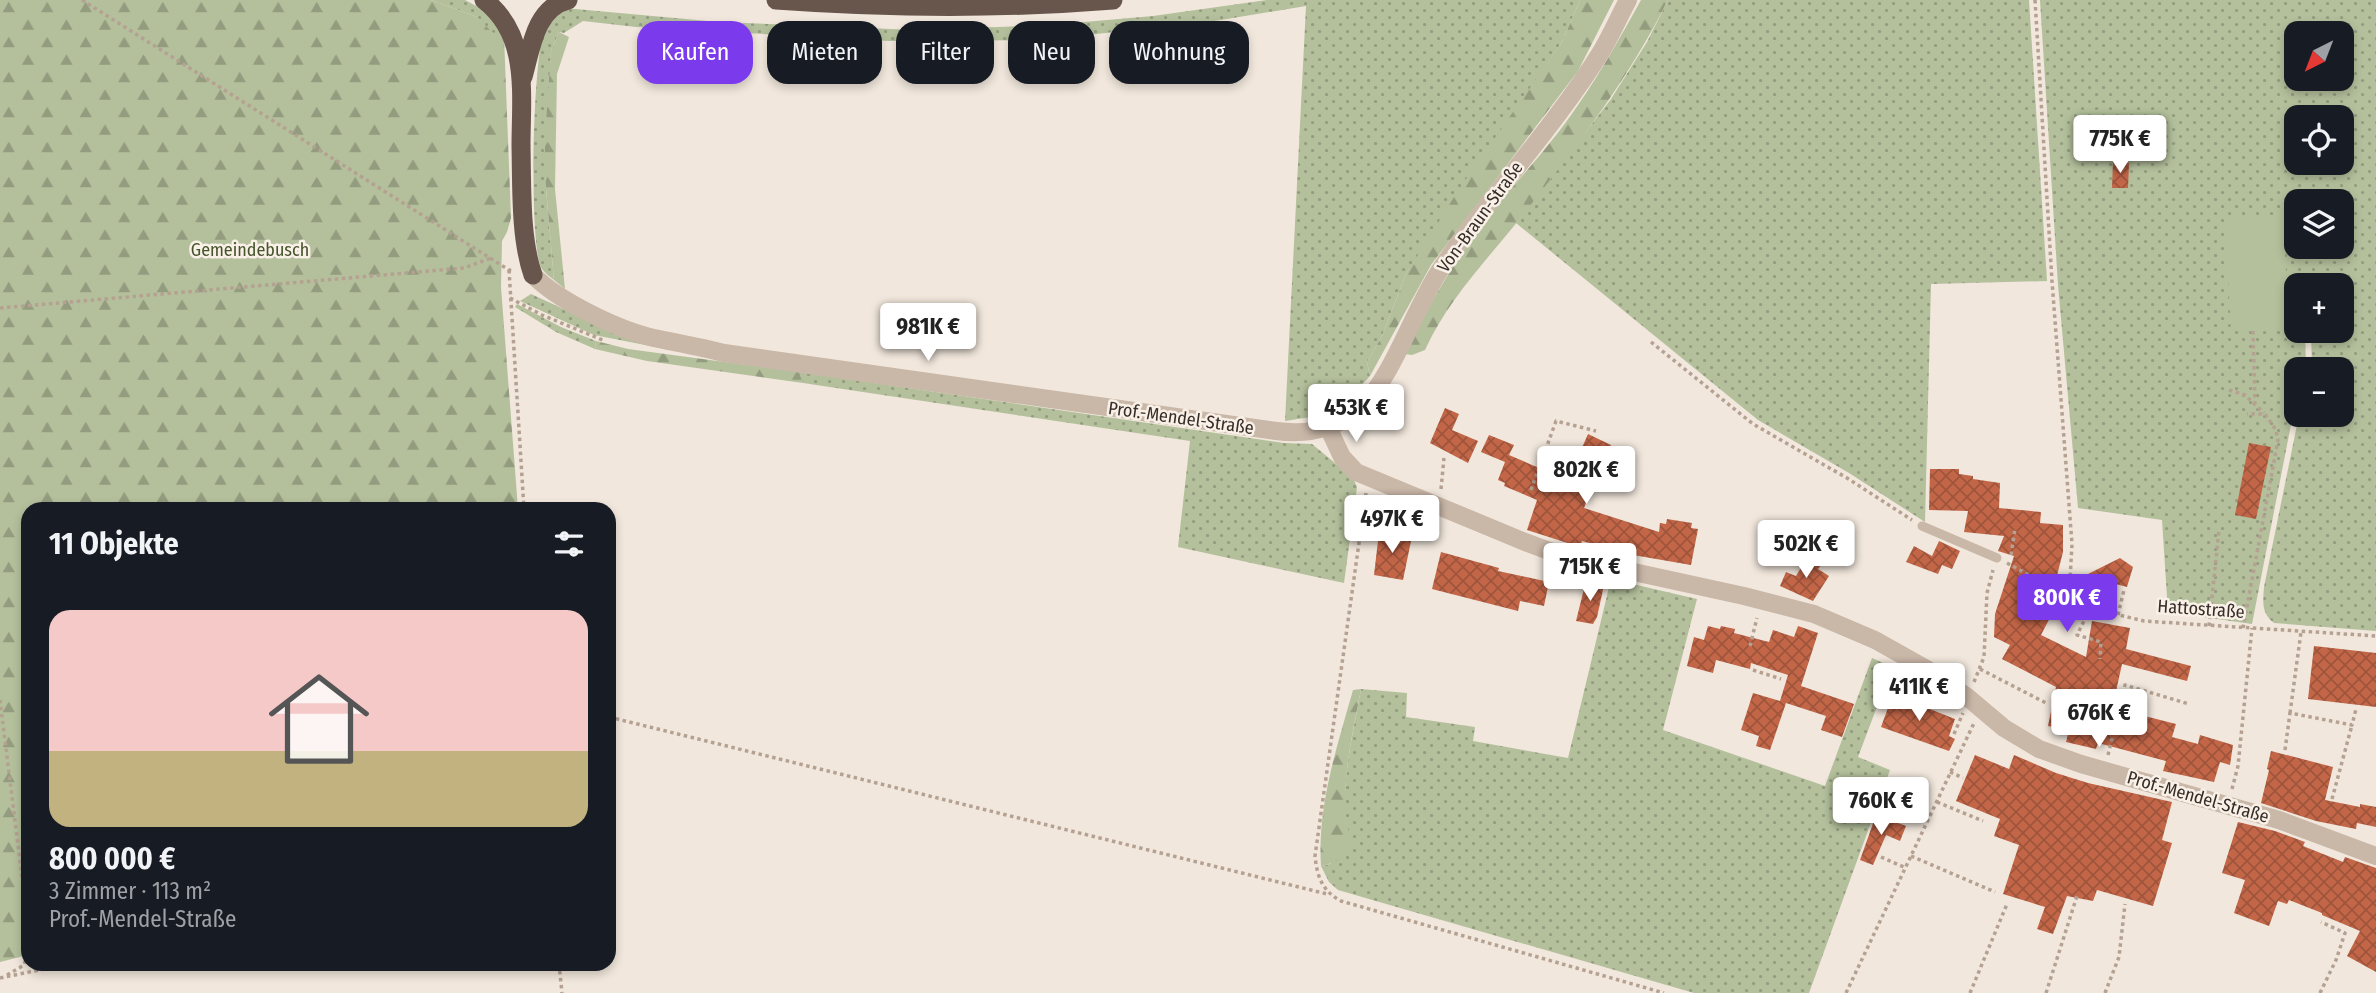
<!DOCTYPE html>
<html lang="de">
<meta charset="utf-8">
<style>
body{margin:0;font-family:"Fira Sans Condensed",sans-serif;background:#242831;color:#f1f3f6;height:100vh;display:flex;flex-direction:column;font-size:26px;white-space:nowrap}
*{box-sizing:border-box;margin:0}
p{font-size:23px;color:#9ea1a6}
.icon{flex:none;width:38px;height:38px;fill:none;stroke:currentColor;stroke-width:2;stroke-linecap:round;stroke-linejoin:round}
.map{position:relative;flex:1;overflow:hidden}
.details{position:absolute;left:21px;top:502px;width:595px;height:469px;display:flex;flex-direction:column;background:#171b24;border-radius:21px;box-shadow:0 4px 10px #0003}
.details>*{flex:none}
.banner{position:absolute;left:637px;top:21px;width:665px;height:63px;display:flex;gap:14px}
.needle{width:46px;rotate:222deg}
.buttons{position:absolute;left:2284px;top:21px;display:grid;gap:14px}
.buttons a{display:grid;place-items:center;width:70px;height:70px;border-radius:14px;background:#171b24;box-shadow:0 4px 10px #0003;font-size:35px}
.price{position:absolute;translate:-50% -60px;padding:0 16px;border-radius:7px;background:#fff;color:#222;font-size:23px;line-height:46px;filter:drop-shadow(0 2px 4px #0008)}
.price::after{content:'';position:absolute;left:50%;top:42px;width:21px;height:16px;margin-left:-10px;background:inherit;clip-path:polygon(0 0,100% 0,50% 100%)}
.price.selected{background:#7c3aed;color:#fff}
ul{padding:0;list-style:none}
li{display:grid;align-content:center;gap:14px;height:371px;padding:0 28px}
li+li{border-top:2px solid #363941}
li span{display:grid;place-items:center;height:217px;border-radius:21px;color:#555}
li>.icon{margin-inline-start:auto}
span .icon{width:126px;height:126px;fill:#fffc;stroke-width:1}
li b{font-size:30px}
h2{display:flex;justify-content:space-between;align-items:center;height:84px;padding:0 28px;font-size:30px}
.chip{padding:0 24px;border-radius:21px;background:#171b24;box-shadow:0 4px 10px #0003;font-size:24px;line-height:63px}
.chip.selected{background:#7c3aed;color:#fff}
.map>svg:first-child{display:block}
.grass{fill:url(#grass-dots);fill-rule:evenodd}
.forest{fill:url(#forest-firs)}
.pitch{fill:#b4c09c}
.building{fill:url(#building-cross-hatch)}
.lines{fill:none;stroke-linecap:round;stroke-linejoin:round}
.path{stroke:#b5a192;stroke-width:3.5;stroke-dasharray:3.5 3.5;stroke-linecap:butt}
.service{stroke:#c9b7a8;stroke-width:9}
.minor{stroke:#c9b7a8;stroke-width:18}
.trunk{stroke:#68564c;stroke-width:19}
.labels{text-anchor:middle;stroke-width:5;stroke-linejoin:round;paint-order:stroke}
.street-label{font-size:18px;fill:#362d28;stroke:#f9f1e8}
.park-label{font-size:18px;fill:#46542c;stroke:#f9f1e8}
</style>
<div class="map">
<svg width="2376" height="993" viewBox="0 0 2376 993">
<defs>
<pattern id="grass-dots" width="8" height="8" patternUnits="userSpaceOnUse" patternTransform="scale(1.75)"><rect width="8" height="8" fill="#b4c09c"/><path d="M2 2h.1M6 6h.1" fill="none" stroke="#939c7f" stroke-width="1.8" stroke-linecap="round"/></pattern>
<pattern id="forest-firs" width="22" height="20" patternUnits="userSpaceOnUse" patternTransform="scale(1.75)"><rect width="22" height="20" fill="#b4c09c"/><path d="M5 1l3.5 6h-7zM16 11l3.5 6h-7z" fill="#939c7f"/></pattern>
<pattern id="building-cross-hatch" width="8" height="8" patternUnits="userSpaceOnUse" patternTransform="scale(1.75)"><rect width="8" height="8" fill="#c36648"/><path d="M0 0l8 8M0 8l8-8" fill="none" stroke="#9f543c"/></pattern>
</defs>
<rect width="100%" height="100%" fill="#f1e7dc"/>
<!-- grass -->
<g class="grass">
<polygon points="431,0 465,0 478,7 498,23 504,36 504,50 477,17"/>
<path d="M1267,0h313l-18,42 -156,232 -24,62 -15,26 3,14 -24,26 -21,4 -1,9 -39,6 21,-415 -91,15 -173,19 -153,1 -253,-14 -53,-6 -19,12 -5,-1 -8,19 -6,126 9,103c-4,-3 -9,-7 -12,-11 -14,-22 -9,-216 3,-242 4,-7 13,-13 19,-19l155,14 196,8 135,-5 103,-9z"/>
<polygon points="1668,0 2029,0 2047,281 1931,284 1925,522 1849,473 1758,420 1516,223 1611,99 1647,42"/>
<path d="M2040,0h336v631l-102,-8c-13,-10 -11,-21 -10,-36l35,-172h43v-46h-30l-1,-38h31v-46h-46v46h9l1,38h-10v30l-44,225 -84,-12 -6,-92 -84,-12 -20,-223zM2296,33h46v46h-46zM2296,117h46v46h-46zM2296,201h46v46h-46z"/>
<polygon points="531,294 618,334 681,352 594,335 520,301"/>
<polygon points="517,304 561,327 596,341 595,349 556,332 515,307"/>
<polygon points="799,372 1284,443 1312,444 1353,478 1357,487 1344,583 1178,547 1190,441 803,383"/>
<path d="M1611,579l86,20 -34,131 162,56 47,-128 20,9 -34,90 32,13 -81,223h-115l-356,-103 -9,-8 -8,-16 9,-2 21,-24c-16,-36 3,-111 10,-151l46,4 -1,24 69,10 -2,14 95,17z"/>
</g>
<!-- forest -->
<g class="forest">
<polygon points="0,0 431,0 477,17 492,32 504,36 511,218 507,232 502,241 501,287 518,509 28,509 28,955 0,962"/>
<polygon points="1580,0 1614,0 1578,71 1431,265 1370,376 1367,362 1382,336 1406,274 1459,189 1562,42"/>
<path d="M1641,0h27c-40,80 -94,150 -150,221 -34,42 -70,79 -93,129l-13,5 -7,-1c21,-44 44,-84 73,-124 32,-43 70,-80 100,-125 23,-33 43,-69 63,-105z"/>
<polygon points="559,32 569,37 557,74 555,189 565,289 554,280 545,177 545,137 551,51"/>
<polygon points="596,341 628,349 799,372 803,383 647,361 595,349"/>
<path d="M1361,689c-7,39 -26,115 -9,151 -5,16 -16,23 -31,26 -4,-60 16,-119 32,-176z"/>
</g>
<!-- pitch -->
<polygon class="pitch" points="2283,216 2289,327 2231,330 2225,219"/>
<!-- building -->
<g class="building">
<polygon points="2113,162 2129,163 2128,188 2112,188"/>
<polygon points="1445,408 1459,414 1452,430 1478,441 1468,463 1430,443"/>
<polygon points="1588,434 1611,445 1584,508 1659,532 1660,523 1666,524 1667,519 1692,523 1691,528 1698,529 1691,565 1633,555 1632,560 1616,556 1618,551 1582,541 1580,547 1527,530 1537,500 1504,486 1505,483 1498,480 1505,462 1481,452 1489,435 1514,445 1509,455 1546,471 1552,452 1577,459"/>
<polygon points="2249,443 2271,447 2256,519 2235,515"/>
<polygon points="1930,469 1959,469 1959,474 1973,476 1973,479 2000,483 1999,508 2041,512 2040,523 2063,525 2063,552 2051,599 2058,602 2041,635 2086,657 2092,621 2130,628 2126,649 2191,666 2187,681 2122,664 2115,696 2093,691 2086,721 2121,728 2125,711 2176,724 2172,737 2198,744 2200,735 2233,745 2230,765 2220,762 2214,782 2163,771 2166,761 2098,743 2096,749 2066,742 2069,730 2048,726 2056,687 2002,659 2010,645 1994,637 1995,614 2014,556 1998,551 2004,536 1964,532 1968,511 1929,510"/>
<polygon points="1419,519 1434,521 1432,540 1416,537"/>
<polygon points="1379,532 1412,536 1403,580 1374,575"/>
<polygon points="1939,541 1960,551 1952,569 1942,565 1938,574 1906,562 1914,546 1932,556"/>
<polygon points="1441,552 1499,568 1498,571 1549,582 1544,606 1520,601 1518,611 1432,589"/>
<polygon points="1808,556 1822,564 1818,569 1829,576 1813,601 1780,586 1786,572 1796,576"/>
<polygon points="2120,558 2133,567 2127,587 2100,580 2100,578 2088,574"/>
<polygon points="1586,581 1604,585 1597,617 1593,624 1576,621"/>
<polygon points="1708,626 1720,629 1721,626 1735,629 1734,633 1769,642 1773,630 1794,637 1798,626 1818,633 1801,686 1854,704 1842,737 1821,730 1826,716 1786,703 1770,750 1756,746 1759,736 1741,730 1753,693 1780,701 1788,675 1751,663 1750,669 1716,660 1713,673 1687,666 1694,637 1704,640"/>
<polygon points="2314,646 2376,653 2376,707 2308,699"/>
<polygon points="1892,697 1906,702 1907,700 1955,719 1949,736 1955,739 1949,751 1881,727"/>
<polygon points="2271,751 2333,767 2325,800 2360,807 2360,804 2376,807 2376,827 2357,823 2356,829 2316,821 2261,803 2269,770 2267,769"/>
<polygon points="1975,755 2009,769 2014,755 2056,773 2088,783 2172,802 2162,840 2172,843 2153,906 2097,890 2093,901 2067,896 2053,934 2037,929 2045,907 2003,894 2019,845 1994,836 2000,819 1956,801"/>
<polygon points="1876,815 1906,826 1900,841 1886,835 1873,865 1860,860"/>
<polygon points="2238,822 2275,831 2305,842 2303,846 2343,862 2345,857 2376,868 2376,972 2347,956 2360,931 2322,915 2322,913 2289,900 2287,904 2278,901 2269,926 2234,913 2245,880 2222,873"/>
</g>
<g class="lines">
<!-- path -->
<g class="path">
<polyline points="82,0 509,270 514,271"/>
<polyline points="2035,0 2052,281 2072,544 2069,598"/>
<polyline points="509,270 524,509"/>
<polyline points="510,298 542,315 605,341"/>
<polyline points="0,308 464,268 491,258"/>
<polyline points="2253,331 2255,403"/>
<polyline points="1651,342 1753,424 1847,478 1912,520"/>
<polyline points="2229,390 2245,395 2264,413"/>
<polyline points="1441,489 1444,458"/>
<polyline points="1531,490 1556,421 1596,431"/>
<path d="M1366,493l-51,363c2,20 7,35 26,45l323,92"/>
<polyline points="2011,555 2015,529"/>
<polyline points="2007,563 2090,608 2144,621 2376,636"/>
<polyline points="2080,604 2086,593 2104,584 2113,602 2113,614"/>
<polyline points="2090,609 2077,635 2101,642 2100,659"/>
<polyline points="2118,615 2124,590"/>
<polyline points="2209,626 2219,530"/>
<polyline points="2243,628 2278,440 2276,430 2265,414 2247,414"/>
<polyline points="1750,646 1757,618"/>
<polyline points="1980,669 2046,703"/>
<polyline points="1753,670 1781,679"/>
<polyline points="1974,682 1984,657 1987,593 1993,570"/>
<polyline points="1915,694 1919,683"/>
<polyline points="0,700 28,926"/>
<polyline points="2290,713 2301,632"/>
<polyline points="609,717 1327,894"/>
<polyline points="1954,734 1963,713"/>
<polyline points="2285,750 2290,713 2352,725 2356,709"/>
<polyline points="2108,755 2125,685 2189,704"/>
<polyline points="1950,772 1963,778"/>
<polyline points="2232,789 2238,766 2252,628"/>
<polyline points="2332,799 2352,725"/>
<polyline points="1937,802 1983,821"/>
<polyline points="1911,856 1995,892"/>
<polyline points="1881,857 1906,868"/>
<polyline points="559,964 562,993"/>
<polyline points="7,975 24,965 28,951"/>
<polyline points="0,978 68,964"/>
<polyline points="1846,993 1974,723"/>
<polyline points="1970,993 2007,904"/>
<polyline points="2046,993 2077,896"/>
<polyline points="2105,993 2119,957 2125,904"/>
<polyline points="2320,993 2336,960 2345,933 2321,922"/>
</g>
<!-- service -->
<polyline class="service" points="1922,526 1997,558"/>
<!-- minor -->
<g class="minor">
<path d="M533,275c25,26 86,55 121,63 24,5 47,9 70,15l552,78c31,4 59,-1 84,-23 32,-29 54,-99 80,-138 50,-75 113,-141 161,-218 10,-17 18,-35 27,-52"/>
<polyline points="1328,427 1342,457 1356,472 1525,542 1552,552 1588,562 1744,596 1814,614 1875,640 1925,668 1966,696 2004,728 2039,749 2081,764 2279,820 2376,856"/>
</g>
<!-- trunk -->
<g class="trunk">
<path d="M484,0c46,35 37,95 37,146 1,40 -1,92 12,129"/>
<path d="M776,0c111,8 226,9 337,0"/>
<path d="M523,77c8,-28 12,-69 45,-77"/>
</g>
</g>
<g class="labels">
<!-- street labels -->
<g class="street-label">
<text transform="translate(1480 217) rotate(-54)" y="6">Von-Braun-Straße</text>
<text transform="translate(1181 418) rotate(8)" y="6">Prof.-Mendel-Straße</text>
<text transform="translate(2201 609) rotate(4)" y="6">Hattostraße</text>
<text transform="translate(2198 797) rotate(16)" y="6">Prof.-Mendel-Straße</text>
</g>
<!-- park labels -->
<g class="park-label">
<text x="250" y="256">Gemeindebusch</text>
</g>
</g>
</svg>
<div class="buttons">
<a><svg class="needle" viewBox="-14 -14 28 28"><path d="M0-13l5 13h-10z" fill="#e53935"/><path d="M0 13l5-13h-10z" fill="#9ea1a6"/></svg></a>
<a><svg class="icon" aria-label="locate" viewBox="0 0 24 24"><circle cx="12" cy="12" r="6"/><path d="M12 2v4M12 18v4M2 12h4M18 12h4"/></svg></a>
<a><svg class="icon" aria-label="layers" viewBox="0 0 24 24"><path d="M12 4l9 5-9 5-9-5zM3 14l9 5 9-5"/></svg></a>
<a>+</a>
<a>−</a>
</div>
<b class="price" style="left:2120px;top:175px">775K €</b>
<b class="price" style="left:928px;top:363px">981K €</b>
<b class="price" style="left:1356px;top:444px">453K €</b>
<b class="price" style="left:1586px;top:506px">802K €</b>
<b class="price" style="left:1392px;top:555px">497K €</b>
<b class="price" style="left:1806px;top:580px">502K €</b>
<b class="price" style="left:1590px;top:603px">715K €</b>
<b class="price selected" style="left:2067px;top:634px">800K €</b>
<b class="price" style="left:1919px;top:723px">411K €</b>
<b class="price" style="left:2099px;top:749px">676K €</b>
<b class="price" style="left:1881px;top:837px">760K €</b>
<div class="banner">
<a class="chip selected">Kaufen</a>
<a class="chip">Mieten</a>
<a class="chip">Filter</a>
<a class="chip">Neu</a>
<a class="chip">Wohnung</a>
</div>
<section class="details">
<h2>11 Objekte<svg class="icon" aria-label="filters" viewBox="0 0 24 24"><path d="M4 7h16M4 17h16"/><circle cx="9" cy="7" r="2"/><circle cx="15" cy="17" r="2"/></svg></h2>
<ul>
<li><span style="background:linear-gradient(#f6c9c9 65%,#c2b280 0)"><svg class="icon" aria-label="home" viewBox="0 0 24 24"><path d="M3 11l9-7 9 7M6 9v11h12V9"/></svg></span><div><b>800 000 €</b><p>3 Zimmer · 113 m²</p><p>Prof.-Mendel-Straße</p></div></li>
</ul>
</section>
</div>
